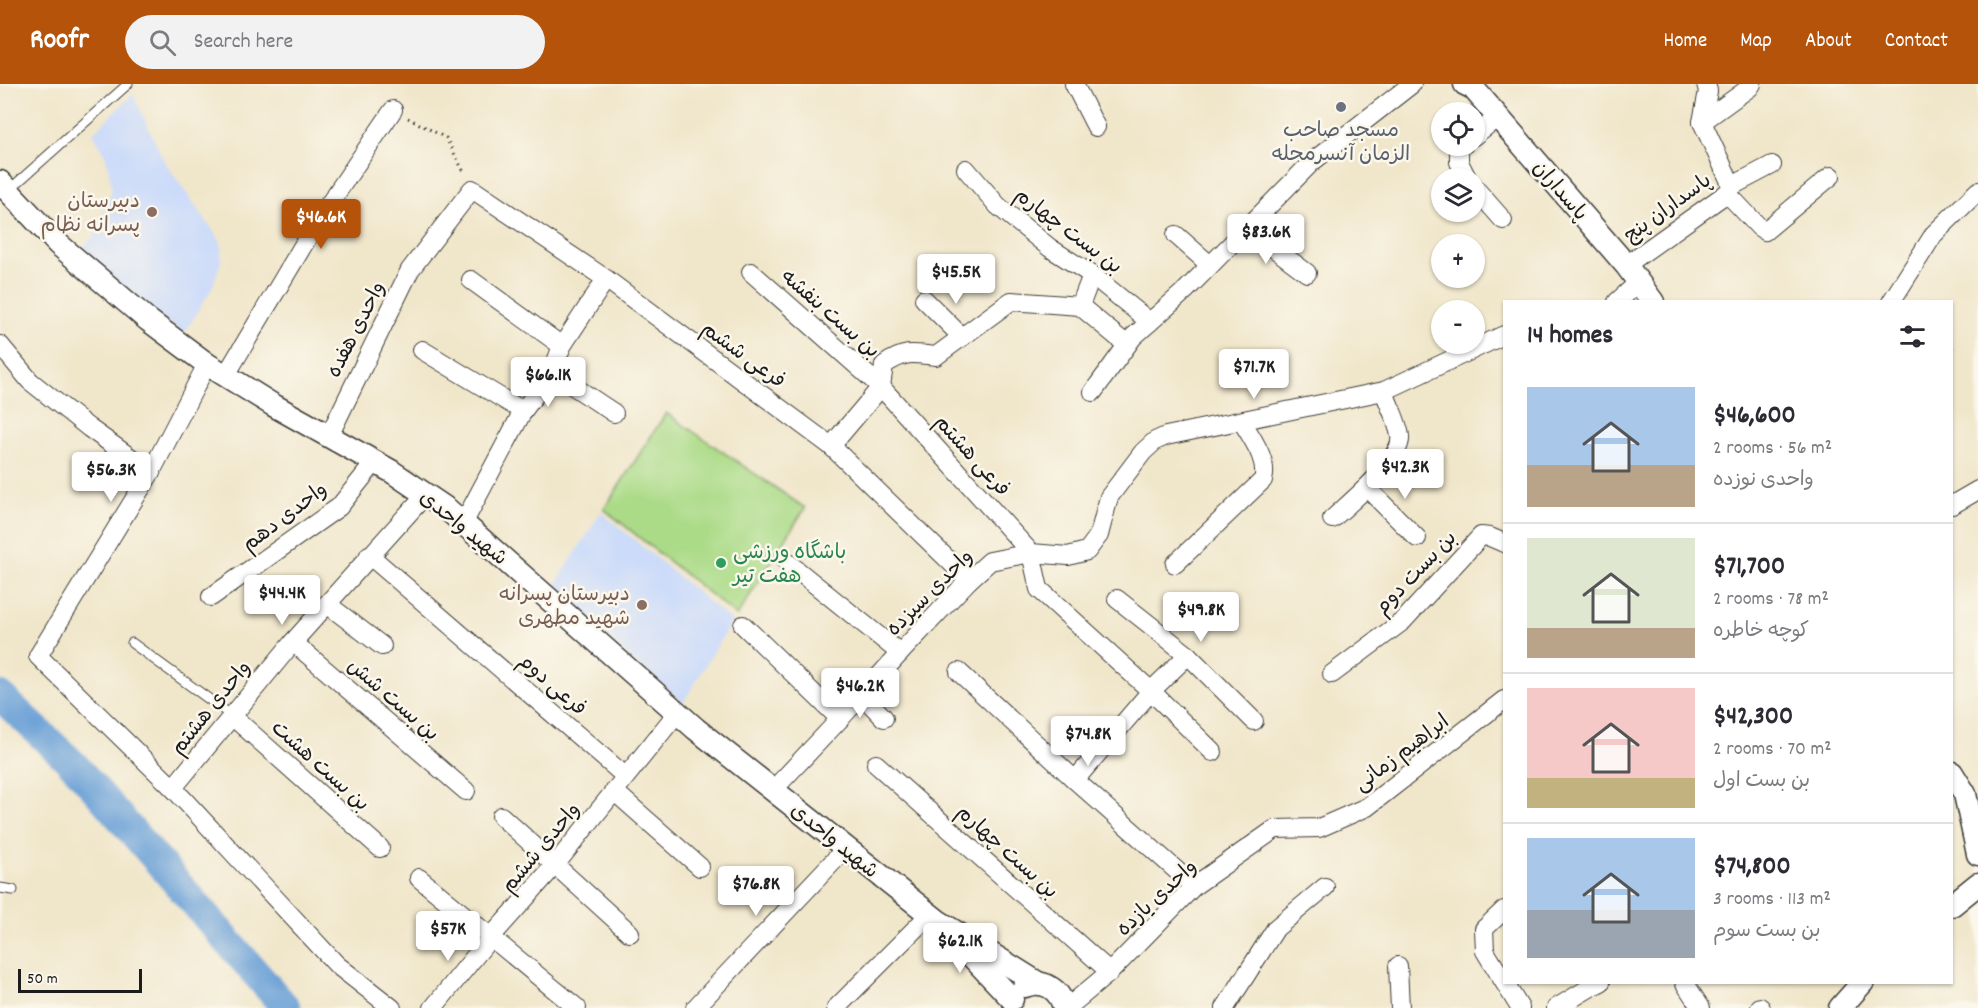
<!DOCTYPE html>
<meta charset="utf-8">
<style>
body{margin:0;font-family:Dekko,"Playpen Sans Arabic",sans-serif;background:#f2f2f3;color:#2b2b33;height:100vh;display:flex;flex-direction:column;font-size:22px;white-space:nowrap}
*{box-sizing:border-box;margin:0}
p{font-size:20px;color:#7c7c81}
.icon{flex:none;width:33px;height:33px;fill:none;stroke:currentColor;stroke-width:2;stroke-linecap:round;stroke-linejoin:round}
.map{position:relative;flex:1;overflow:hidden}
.panel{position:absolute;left:1503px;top:216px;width:450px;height:684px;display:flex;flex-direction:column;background:#fff;border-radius:0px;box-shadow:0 2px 4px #0004}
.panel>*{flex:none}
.fabs{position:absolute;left:1431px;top:18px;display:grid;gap:12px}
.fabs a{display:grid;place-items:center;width:54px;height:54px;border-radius:50%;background:#fff;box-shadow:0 2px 4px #0004;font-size:30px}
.scale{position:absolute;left:18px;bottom:15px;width:124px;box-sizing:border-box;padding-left:6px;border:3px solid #1c1c1c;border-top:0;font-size:16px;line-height:21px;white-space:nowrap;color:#1c1c1c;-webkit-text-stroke:4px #fbf7ec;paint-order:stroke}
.price{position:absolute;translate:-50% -51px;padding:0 14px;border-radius:6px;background:#fff;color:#222;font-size:20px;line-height:39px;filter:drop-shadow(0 2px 3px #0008)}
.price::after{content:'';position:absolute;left:50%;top:36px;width:18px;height:14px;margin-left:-9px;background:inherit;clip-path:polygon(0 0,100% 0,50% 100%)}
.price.active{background:#b45309;color:#fff}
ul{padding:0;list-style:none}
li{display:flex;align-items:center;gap:18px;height:150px;padding:0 24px}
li+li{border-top:2px solid #e1e1e2}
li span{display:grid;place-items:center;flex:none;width:168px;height:120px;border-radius:0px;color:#555}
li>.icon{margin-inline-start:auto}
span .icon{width:72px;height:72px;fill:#fffc;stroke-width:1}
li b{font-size:26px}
h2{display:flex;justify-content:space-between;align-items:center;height:72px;padding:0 24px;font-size:26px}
header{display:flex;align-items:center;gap:36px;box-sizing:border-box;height:84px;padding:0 30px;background:#b45309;color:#fff}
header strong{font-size:28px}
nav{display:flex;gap:33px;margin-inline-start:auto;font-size:21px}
.search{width:420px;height:54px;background:#f2f2f3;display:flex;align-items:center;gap:15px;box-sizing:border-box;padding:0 21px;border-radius:33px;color:#7c7c81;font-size:22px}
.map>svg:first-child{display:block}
.built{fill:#ccdbf9}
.green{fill:#acdb88;stroke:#647c52;stroke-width:1.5}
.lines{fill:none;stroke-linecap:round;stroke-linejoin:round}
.river{stroke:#689fd6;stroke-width:30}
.service-casing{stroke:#3c3a36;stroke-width:11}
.minor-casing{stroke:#3c3a36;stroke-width:20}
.tertiary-casing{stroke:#3c3a36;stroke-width:25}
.path{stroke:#3c3a36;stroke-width:3;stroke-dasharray:1.5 4.5;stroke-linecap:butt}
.service{stroke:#fff;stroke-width:9}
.minor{stroke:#fff;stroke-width:18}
.tertiary{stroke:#fff;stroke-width:22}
.worship-dot{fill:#6b7280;stroke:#fbf7ec;stroke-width:2}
.education-dot{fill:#8d6e63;stroke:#fbf7ec;stroke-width:2}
.leisure-dot{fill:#2e9e5b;stroke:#fbf7ec;stroke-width:2}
.labels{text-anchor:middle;stroke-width:5;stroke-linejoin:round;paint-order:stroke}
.worship-label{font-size:21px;fill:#5b616d;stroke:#fbf7ec}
.street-label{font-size:21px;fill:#1c1c1c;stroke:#fbf7ec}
.education-label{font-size:21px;fill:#785e54;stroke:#fbf7ec;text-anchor:end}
.leisure-label{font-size:21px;fill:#27864d;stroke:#fbf7ec;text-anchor:start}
</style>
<header>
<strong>Roofr</strong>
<div class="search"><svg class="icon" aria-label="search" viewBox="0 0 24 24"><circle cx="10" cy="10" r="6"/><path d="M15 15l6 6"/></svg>Search here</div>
<nav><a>Home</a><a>Map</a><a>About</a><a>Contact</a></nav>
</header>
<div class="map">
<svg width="1978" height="924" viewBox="0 0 1978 924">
<rect width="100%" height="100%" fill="#fbf7ec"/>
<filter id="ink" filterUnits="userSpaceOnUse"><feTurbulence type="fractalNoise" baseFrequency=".0167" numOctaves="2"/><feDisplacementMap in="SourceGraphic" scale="12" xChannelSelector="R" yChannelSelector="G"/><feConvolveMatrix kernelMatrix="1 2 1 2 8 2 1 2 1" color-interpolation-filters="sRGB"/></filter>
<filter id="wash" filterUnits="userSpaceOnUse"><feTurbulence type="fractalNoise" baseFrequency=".008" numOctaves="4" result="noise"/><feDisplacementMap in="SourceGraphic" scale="24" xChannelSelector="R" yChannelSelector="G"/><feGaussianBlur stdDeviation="1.35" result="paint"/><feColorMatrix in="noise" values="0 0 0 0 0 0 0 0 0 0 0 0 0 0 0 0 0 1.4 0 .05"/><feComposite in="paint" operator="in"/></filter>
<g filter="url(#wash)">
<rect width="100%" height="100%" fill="#f0e6ca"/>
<!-- built -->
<g class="built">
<polygon points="133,10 164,77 221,158 221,178 212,204 184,250 72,174 95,151 112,106 106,73 93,49"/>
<polygon points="601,428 732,537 683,619 552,506"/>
</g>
<!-- green -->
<polygon class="green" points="666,329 805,424 737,532 604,425"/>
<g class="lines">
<!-- river -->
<polyline class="river" points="0,612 75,682 286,924"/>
</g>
</g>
<g filter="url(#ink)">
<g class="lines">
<defs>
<g id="service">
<polyline points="8,107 128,0"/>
<polyline points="132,559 232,632"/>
<polyline points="0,804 13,806"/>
</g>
<g id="minor">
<polyline points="1074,0 1096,43"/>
<polyline points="1702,38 1749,4 1752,0"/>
<polyline points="1474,52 1498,33"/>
<polyline points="1463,62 1459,66 1459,78 1467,94"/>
<polyline points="966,85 998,122 1050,164 1092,191 1150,238"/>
<polyline points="1732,102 1772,81"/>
<polyline points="1474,103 1503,136"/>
<polyline points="1727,109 1759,143 1765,147 1831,92"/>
<polyline points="1247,144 1307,189"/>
<polyline points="1176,151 1210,181"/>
<polyline points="1626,181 1727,109 1732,102 1702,38 1708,7 1706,0"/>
<polyline points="751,188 881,303 1031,469 1039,505 1151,607 1213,668"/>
<polyline points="471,196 562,262"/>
<polyline points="924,215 962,253"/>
<polyline points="1617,218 1639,198"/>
<polyline points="1891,218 1934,150 1978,107"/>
<polyline points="1080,222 1092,191"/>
<polyline points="0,261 30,297 89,344 151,388"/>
<polyline points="422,266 523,327"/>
<polyline points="207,280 151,388 38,572 173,704 337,881 392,924"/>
<polyline points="552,288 614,329"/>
<polyline points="226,291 317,138 393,26"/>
<polyline points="1093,308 1133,253 1186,206 1312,78 1412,0"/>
<polyline points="329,352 410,186 472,105 606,195 831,362 969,496"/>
<path d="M831,362l50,-59 3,-22c20,-14 29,-12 52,-9l75,-55 69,5 47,39"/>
<polyline points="1367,404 1417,454"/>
<polyline points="1952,421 1978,406"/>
<path d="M1332,435c16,-14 72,-62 68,-83 -2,-14 -11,-30 -16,-45"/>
<polyline points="464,438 523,327 552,288 562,262 606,195"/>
<polyline points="369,471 625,692"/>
<polyline points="787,478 900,569"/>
<path d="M1175,480l88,-84c6,-20 -12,-42 -21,-59"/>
<polyline points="211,513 339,423 375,378"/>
<polyline points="1117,515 1188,571 1254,637"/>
<polyline points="327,520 382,562"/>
<polyline points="743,541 840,635"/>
<polyline points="293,558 466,707"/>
<polyline points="959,588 1075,696 1194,802"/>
<polyline points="1332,590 1403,537 1481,452 1490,453 1504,459"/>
<polyline points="862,611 884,634"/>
<polyline points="232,632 380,764"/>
<polyline points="876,680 1110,888"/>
<polyline points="1075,696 1151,607 1188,571"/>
<polyline points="173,704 293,558 425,411"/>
<polyline points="773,706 840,635 900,569 969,496 990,477 1031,469 1068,472 1087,467 1099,451 1109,413 1143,368 1155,357 1166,352 1384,307 1504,251"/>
<polyline points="615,708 700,783"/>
<polyline points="501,732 630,849"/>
<polyline points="419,794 577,924"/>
<polyline points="1504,826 1484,845 1485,867 1520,924"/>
<polyline points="1398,882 1400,924"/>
<polyline points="1684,898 1701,924"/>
<polyline points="1760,923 1761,924"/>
<polyline points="433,924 490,854 555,781 677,629"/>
<polyline points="695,924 846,764"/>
<polyline points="836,924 929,831"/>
<polyline points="1067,924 1110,888 1194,802 1275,745 1319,744 1367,723 1504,616"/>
<polyline points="1225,924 1276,844 1325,803"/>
<polyline points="1556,924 1591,903 1601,898"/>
</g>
<g id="tertiary">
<polyline points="1465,0 1473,4 1626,181 1653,218"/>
<polyline points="0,98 58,160 148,236 207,280 273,321 391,387 447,425 696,645 938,837 1038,899"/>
<polyline points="1952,689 1965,710 1978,770"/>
<polyline points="1952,821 1978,800"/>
<polyline points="960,860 1012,915"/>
<path d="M1025,902c18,-7 35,3 39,22"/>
<polyline points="1840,924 1863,898"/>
</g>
</defs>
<!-- service casing -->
<use href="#service" class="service-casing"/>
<!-- minor casing -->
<use href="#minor" class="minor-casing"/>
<!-- tertiary casing -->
<use href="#tertiary" class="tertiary-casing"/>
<!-- path -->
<g class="path">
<polyline points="408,34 446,54 465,90"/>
<polyline points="1952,264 1957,267"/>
</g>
<!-- service -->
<use href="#service" class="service"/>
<!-- minor -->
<use href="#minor" class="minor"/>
<!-- tertiary -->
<use href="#tertiary" class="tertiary"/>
</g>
</g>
<!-- markers -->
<circle class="worship-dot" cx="1341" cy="23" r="6"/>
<g class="education-dot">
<circle cx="152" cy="128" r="6"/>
<circle cx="642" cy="521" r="6"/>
</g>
<circle class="leisure-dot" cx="721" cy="479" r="6"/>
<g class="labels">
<!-- worship labels -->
<g class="worship-label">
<text x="1341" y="52">مسجد صاحب<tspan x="1341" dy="24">الزمان آنسرمحله</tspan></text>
</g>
<!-- street labels -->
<g class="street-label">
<text transform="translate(1561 106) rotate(49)" y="7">پاسداران</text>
<text transform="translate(1667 123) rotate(-36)" y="7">پاسداران پنج</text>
<text transform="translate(1069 146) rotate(37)" y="7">بن بست چهارم</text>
<text transform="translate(831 229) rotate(41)" y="7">بن بست بنفشه</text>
<text transform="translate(355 245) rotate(-63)" y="7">واحدی هفده</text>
<text transform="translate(744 270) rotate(36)" y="7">فرعی ششم</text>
<text transform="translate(973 371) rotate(48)" y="7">فرعی هشتم</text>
<text transform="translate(284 432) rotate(-37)" y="7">واحدی دهم</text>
<text transform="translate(464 443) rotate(39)" y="7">شهید واحدی</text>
<text transform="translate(1415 488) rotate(-46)" y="7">بن بست دوم</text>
<text transform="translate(929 508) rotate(-45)" y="7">واحدی سیزده</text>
<text transform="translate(553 600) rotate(41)" y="7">فرعی دوم</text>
<text transform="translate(394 615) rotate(41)" y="7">بن بست شش</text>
<text transform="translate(210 623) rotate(-51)" y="7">واحدی هشتم</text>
<text transform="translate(1401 668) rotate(-37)" y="7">ابراهیم زمانی</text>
<text transform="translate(321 681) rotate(42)" y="7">بن بست هشت</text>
<text transform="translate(835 756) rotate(39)" y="7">شهید واحدی</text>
<text transform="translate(540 763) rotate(-50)" y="7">واحدی ششم</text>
<text transform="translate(1008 767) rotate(42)" y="7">بن بست چهارم</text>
<text transform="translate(1156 813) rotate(-43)" y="7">واحدی یازده</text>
</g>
<!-- education labels -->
<g class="education-label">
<text x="140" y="123">دبیرستان<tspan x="140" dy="24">پسرانه نظام</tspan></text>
<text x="630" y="516">دبیرستان پسرانه<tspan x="630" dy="24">شهید مطهری</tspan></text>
</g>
<!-- leisure labels -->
<g class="leisure-label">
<text x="733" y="474">باشگاه ورزشی<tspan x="733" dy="24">هفت تیر</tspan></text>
</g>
</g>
</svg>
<div class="fabs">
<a><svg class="icon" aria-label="locate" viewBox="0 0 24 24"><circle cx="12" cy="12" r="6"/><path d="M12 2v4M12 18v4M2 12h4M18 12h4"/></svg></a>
<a><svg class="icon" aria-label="layers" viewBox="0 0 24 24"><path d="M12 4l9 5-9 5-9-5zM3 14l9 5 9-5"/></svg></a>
<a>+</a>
<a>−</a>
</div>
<div class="scale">50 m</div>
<b class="price active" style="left:321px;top:166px">$46.6K</b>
<b class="price" style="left:1266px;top:181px">$83.6K</b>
<b class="price" style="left:956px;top:221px">$45.5K</b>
<b class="price" style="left:1254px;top:316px">$71.7K</b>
<b class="price" style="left:548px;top:324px">$66.1K</b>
<b class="price" style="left:1405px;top:416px">$42.3K</b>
<b class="price" style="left:111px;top:419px">$56.3K</b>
<b class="price" style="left:282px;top:542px">$44.4K</b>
<b class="price" style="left:1201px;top:559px">$49.8K</b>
<b class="price" style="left:860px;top:635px">$46.2K</b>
<b class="price" style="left:1088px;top:683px">$74.8K</b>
<b class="price" style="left:756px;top:833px">$76.8K</b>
<b class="price" style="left:448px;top:878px">$57K</b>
<b class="price" style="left:960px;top:890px">$62.1K</b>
<section class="panel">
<h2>14 homes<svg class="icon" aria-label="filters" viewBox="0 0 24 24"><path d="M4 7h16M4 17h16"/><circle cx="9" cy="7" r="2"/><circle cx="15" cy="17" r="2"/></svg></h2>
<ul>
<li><span style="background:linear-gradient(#a9c7e8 65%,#b9a48a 0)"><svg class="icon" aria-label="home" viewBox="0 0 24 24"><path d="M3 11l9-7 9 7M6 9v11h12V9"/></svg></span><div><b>$46,600</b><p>2 rooms · 56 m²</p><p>واحدی نوزده</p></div></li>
<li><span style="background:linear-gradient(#dfe7d0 75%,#b9a48a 0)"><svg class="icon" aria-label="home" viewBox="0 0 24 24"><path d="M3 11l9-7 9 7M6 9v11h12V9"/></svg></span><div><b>$71,700</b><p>2 rooms · 78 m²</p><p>كوچه خاطره</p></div></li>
<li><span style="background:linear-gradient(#f6c9c9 75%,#c2b280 0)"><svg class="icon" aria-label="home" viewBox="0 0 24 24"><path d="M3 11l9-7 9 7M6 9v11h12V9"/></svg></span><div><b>$42,300</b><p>2 rooms · 70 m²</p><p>بن بست اول</p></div></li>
<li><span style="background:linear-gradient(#a9c7e8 60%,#9aa5b1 0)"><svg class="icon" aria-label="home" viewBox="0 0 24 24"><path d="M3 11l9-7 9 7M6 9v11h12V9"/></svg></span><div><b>$74,800</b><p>3 rooms · 113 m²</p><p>بن بست سوم</p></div></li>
</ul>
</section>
</div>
